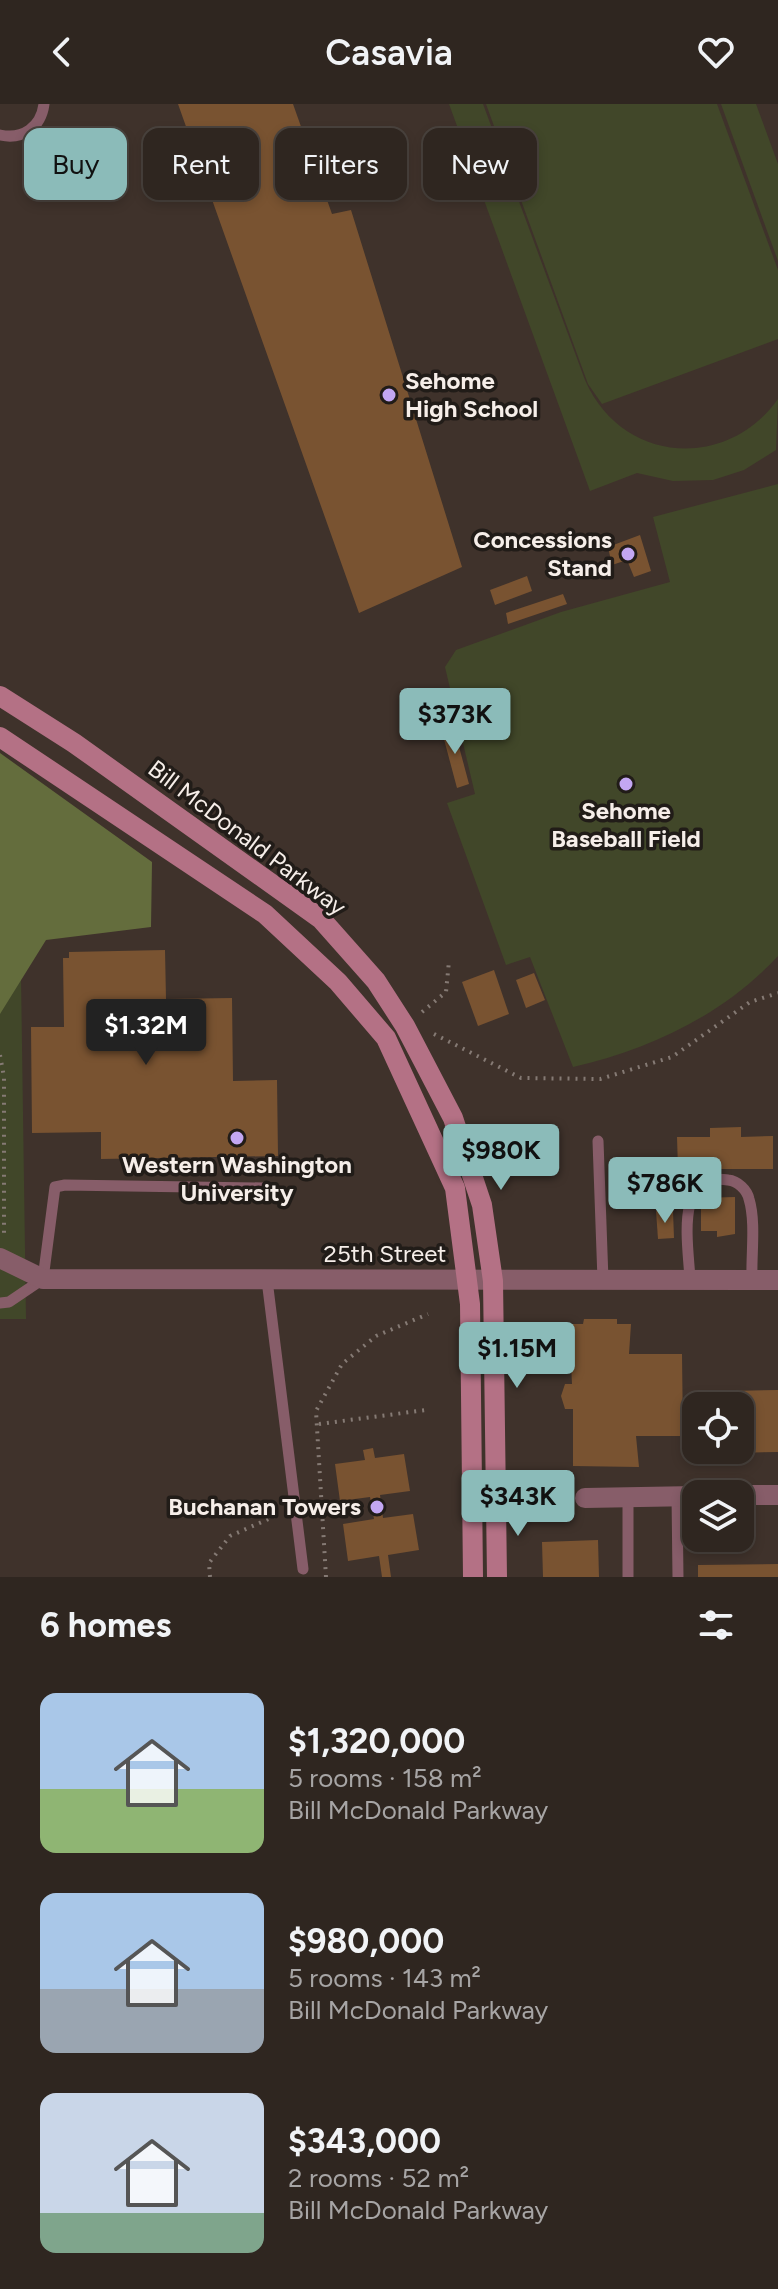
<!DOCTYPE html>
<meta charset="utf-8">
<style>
body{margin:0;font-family:Figtree,sans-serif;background:#3b322d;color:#f1f3f6;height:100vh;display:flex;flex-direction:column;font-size:30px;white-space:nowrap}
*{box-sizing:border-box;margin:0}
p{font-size:26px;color:#a7a5a5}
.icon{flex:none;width:44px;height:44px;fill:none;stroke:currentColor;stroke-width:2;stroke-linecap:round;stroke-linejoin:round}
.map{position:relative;height:1473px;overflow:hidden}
.sheet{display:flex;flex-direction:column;background:#2f2620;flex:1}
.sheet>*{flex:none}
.guide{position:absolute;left:24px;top:24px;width:730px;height:72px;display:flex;gap:16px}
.controls{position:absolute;left:682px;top:1288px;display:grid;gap:16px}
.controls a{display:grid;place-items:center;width:72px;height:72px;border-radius:16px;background:#2f2620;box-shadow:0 4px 12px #0003,0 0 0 2px #4a433e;font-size:40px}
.price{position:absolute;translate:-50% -68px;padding:0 18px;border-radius:8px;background:#8bbbb9;color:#111;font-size:26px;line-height:52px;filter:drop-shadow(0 2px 4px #0008)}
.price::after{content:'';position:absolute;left:50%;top:48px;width:24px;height:18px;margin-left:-12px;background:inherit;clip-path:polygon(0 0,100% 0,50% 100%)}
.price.current{background:#222;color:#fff}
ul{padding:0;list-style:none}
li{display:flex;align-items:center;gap:24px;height:200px;padding:0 40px}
li span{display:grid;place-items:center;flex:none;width:224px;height:160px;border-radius:16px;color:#555}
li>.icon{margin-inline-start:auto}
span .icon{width:96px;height:96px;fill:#fffc;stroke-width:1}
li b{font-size:34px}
h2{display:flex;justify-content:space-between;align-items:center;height:96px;padding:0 40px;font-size:34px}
.tag{padding:0 28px;border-radius:16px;background:#2f2620;box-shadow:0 4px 12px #0003,0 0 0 2px #4a433e;font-size:28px;line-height:72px}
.tag.current{background:#8bbbb9;color:#111}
header{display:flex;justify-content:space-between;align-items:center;height:104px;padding:0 40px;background:#2f2620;font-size:36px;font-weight:600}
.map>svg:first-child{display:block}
.green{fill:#414729}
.forest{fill:#646d3d}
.building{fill:#795331}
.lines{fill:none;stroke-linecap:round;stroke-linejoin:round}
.path{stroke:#857a74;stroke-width:4;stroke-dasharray:2 6;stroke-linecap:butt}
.lane{stroke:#875d69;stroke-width:11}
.street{stroke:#875d69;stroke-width:20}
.secondary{stroke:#b47185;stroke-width:20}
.poi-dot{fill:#c3a7f2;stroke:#211c18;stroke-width:3}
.labels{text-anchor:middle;stroke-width:7;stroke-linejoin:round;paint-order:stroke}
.poi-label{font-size:24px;font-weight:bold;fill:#f6eee9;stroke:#211c18;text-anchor:end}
.street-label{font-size:24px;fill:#f6eee9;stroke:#211c18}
</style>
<header><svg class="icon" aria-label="back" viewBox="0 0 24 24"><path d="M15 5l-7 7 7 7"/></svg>Casavia<svg class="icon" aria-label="heart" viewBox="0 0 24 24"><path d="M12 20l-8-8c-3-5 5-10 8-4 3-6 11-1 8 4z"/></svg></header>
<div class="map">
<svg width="778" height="1473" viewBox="0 0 778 1473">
<rect width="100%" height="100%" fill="#3f322b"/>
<!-- green -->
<g class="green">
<path d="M449,0h34l102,276c36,83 141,92 193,19l-2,51 -32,20 -31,10 -40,1 -36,-8 -47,18z"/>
<polygon points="486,0 717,0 778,166 778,235 602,300 588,280"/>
<polygon points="721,0 756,0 778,60 778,157"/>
<path d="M778,380v472c-55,59 -127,93 -205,111l-43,-110 -24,8 -59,-162 28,-9 -30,-127 11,-17 105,-38 109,-30 -17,-65z"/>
<polygon points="0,655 18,667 26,1215 0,1215"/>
</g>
<!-- forest -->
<polygon class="forest" points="0,649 152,758 151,823 46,836 0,910"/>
<!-- building -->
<g class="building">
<polygon points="178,0 293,0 332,110 351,106 462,463 359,509"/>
<polygon points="640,431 651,467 634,473 627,456 612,461 608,443"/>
<polygon points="527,472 532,487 495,501 490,486"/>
<polygon points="563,490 567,500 508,520 506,509"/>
<polygon points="453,620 469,680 457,684 441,624"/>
<polygon points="165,846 166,895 232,894 233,977 277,976 278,1052 101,1055 101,1028 32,1029 31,923 64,923 63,854 69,854 69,848"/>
<polygon points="494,866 509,910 478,922 462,878"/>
<polygon points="534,869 545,896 526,904 516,876"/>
<polygon points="741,1023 741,1033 773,1032 773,1065 678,1065 677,1033 710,1033 710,1024"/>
<polygon points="735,1093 735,1130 717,1133 717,1127 701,1127 701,1094"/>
<polygon points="656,1107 673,1107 674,1134 658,1135"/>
<polygon points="584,1215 617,1215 617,1220 631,1220 629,1250 682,1250 683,1332 636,1332 639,1363 573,1362 573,1305 565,1305 561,1292 565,1280 572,1280 569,1220 583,1220"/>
<polygon points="778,1286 778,1348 731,1349 731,1346 740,1346 740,1302 730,1302 729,1287"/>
<polygon points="373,1344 375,1354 404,1350 410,1387 380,1391 383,1414 413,1410 419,1446 388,1451 391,1473 382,1473 379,1452 348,1457 343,1420 374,1415 370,1393 340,1397 335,1360 365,1356 363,1346"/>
<polygon points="598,1436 599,1473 543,1473 542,1438"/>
<polygon points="778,1460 778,1473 698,1473 698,1461"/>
</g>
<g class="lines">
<!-- path -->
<g class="path">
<polyline points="422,908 446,888 449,857"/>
<polyline points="434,930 521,974 600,975 672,953 750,898 778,889"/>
<polyline points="0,951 4,973 4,1134"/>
<polyline points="319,1320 426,1306"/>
<polyline points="518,1396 566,1395"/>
<polyline points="210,1473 209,1459 230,1432 280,1410"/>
<polyline points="326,1473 316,1307 342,1260 376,1232 428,1210"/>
</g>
<!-- lane -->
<g class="lane">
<path d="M0,31c23,5 41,-8 44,-31"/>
<polyline points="598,1037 603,1176"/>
<polyline points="267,1176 303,1465"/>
<path d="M690,1177c-1,-34 -17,-110 38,-101 10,1 19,10 21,19 7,23 2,56 3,81"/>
<polyline points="0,1199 9,1198 43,1175 55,1083 65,1081 263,1084"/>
<polyline points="677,1392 678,1473"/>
<polyline points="628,1394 628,1473"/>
</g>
<!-- street -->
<g class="street">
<polyline points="0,1154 43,1175 778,1176"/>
<polyline points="740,1391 778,1391"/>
<polyline points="585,1394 696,1392"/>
</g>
<!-- secondary -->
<g class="secondary">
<polyline points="0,592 74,639 321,815 376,877 405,922 453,1014 482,1101 493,1177 497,1473"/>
<polyline points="0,633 265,810 338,878 386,934 455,1084 470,1200 473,1473"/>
</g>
</g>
<!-- markers -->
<g class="poi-dot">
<circle cx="389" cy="291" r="8"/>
<circle cx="628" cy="450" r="8"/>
<circle cx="626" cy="680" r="8"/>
<circle cx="237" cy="1034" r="8"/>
<circle cx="377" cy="1403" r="8"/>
</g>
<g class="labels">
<!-- poi labels -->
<g class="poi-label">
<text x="405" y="285" text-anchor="start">Sehome<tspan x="405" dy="28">High School</tspan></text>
<text x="612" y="444">Concessions<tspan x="612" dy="28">Stand</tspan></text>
<text x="626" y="715" text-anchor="middle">Sehome<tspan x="626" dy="28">Baseball Field</tspan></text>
<text x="237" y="1069" text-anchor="middle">Western Washington<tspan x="237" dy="28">University</tspan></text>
<text x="361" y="1411">Buchanan Towers</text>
</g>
<!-- street labels -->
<g class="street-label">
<text transform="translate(247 734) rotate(37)" y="8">Bill McDonald Parkway</text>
<text x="385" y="1158">25th Street</text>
</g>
</g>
</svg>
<div class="controls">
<a><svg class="icon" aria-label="locate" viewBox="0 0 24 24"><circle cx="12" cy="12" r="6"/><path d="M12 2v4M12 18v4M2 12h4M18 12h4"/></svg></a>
<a><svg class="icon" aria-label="layers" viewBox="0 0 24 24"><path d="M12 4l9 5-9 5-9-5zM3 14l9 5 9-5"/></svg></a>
</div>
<b class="price" style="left:455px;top:652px">$373K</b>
<b class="price current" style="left:146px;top:963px">$1.32M</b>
<b class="price" style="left:501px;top:1088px">$980K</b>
<b class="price" style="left:665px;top:1121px">$786K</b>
<b class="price" style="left:517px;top:1286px">$1.15M</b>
<b class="price" style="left:518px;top:1434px">$343K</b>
<div class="guide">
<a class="tag current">Buy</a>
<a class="tag">Rent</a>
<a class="tag">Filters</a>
<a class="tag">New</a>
</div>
</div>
<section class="sheet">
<h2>6 homes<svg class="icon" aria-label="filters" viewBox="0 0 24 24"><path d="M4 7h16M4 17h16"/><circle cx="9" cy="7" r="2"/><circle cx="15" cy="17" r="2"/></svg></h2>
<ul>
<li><span style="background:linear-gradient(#a9c7e8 60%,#8fb573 0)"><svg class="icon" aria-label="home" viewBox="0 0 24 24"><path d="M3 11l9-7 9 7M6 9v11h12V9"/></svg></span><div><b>$1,320,000</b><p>5 rooms · 158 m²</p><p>Bill McDonald Parkway</p></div></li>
<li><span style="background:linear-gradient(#a9c7e8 60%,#9aa5b1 0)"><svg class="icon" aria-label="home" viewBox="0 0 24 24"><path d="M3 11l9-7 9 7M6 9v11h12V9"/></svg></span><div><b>$980,000</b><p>5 rooms · 143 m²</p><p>Bill McDonald Parkway</p></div></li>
<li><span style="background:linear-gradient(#c9d6e8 75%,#7fa58c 0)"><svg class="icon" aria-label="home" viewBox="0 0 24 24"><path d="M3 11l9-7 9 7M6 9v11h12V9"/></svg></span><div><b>$343,000</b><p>2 rooms · 52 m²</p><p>Bill McDonald Parkway</p></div></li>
</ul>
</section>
